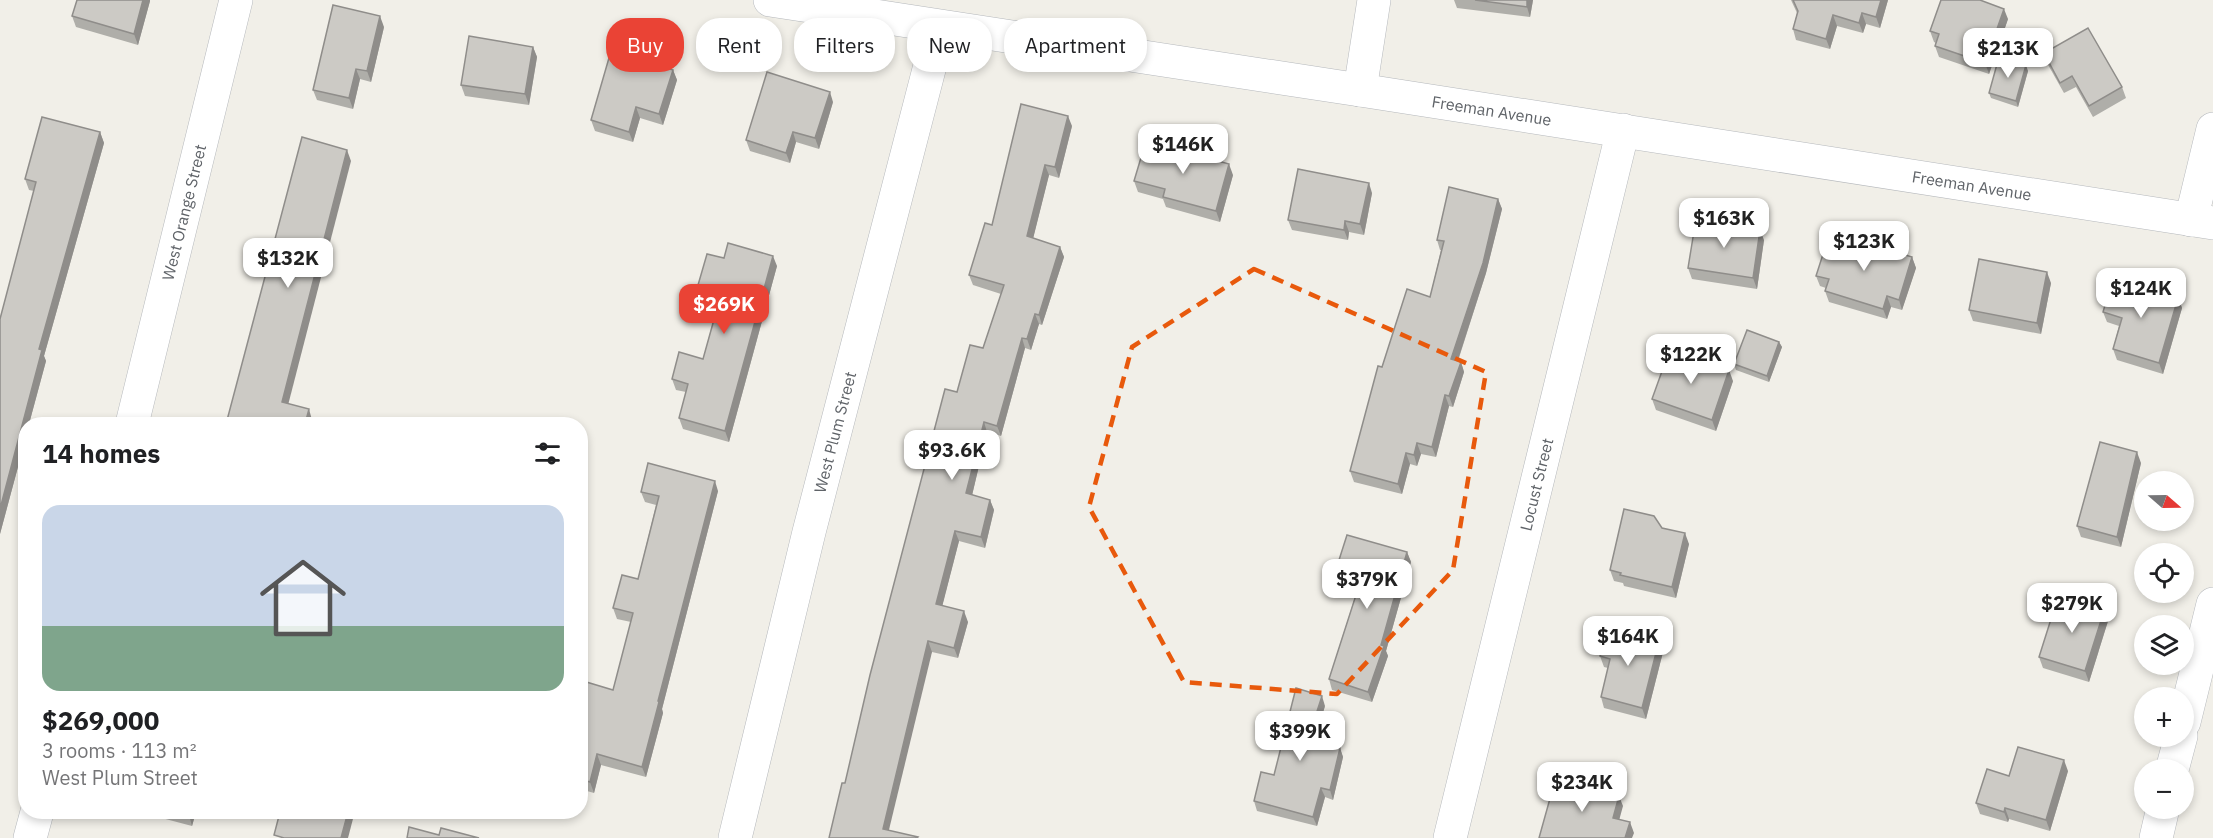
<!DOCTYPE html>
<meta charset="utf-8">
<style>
body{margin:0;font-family:"IBM Plex Sans",sans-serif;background:#f6f6f6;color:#202124;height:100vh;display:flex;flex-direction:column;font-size:22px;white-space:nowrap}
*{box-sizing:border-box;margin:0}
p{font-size:20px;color:#757577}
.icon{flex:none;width:33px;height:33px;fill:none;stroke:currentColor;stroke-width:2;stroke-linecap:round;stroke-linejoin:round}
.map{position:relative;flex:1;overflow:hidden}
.panel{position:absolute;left:18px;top:417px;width:570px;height:402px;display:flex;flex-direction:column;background:#fff;border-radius:24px;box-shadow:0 3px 9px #0003}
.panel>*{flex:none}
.guide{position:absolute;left:606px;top:18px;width:570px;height:54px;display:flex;gap:12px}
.needle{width:39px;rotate:110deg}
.buttons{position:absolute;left:2134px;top:471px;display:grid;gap:12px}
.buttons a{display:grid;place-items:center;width:60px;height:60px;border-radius:50%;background:#fff;box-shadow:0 3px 9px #0003;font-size:30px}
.price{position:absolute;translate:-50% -51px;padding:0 14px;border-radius:12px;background:#fff;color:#222;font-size:20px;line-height:39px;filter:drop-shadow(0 2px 3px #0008)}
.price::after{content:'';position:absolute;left:50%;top:36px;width:18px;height:14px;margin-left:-9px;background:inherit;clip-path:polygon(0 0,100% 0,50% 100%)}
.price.on{background:#ea4335;color:#fff}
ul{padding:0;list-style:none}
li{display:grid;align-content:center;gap:12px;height:318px;padding:0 24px}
li span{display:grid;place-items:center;height:186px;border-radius:18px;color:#555}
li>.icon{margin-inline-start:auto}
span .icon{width:108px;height:108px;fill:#fffc;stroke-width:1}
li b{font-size:26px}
h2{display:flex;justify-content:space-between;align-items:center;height:72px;padding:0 24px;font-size:26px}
.tag{padding:0 21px;border-radius:24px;background:#fff;box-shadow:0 3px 9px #0003;font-size:21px;line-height:54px}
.tag.on{background:#ea4335;color:#fff}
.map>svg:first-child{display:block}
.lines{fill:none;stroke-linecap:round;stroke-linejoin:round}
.minor-casing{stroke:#b5b8bc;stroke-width:34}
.minor{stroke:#fff;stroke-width:33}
.wall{fill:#afaea9}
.shaded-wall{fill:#8f8d8a}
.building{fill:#cccac5;stroke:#8f8d8a;stroke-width:1.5}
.marked{fill:none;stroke:#e8590c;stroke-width:4.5;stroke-dasharray:12 8;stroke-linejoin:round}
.labels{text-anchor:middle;stroke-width:6;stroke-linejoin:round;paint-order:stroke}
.street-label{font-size:16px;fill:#5f6368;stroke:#fff}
</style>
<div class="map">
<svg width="2213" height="838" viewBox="0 0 2213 838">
<rect width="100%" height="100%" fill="#f1efe8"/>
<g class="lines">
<defs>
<g id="minor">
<path id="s1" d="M770,0l590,90 853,133"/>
<polyline points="1360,90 1374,0"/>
<polyline points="2191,220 2213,129"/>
<path id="s2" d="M132,424l104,-424"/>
<polyline points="2184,722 2213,604"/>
<polyline points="2172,770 2181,736"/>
<polyline points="30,838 37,812"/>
<path id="s3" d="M735,838l74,-306 131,-505"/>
<path id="s4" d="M1450,838l173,-708"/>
<polyline points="2156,838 2163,808"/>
</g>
</defs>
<!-- minor casing -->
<use href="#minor" class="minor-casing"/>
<!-- minor -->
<use href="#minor" class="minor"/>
</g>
<!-- wall -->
<g class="wall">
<polygon points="1454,0 1533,0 1530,17 1457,8"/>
<polygon points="1791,0 1888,0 1880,28 1866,24 1863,33 1837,26 1830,49 1796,40 1793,29 1797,13"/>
<polygon points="150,1 138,45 76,27 72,16"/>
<polygon points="2008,19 1989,74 1939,57 1935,46 1936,43 1934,42 1930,31"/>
<polygon points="384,27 371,82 360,79 353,109 317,100 313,90"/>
<polygon points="533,47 537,57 529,105 465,96 461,85"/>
<polygon points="2044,53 2122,87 2126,98 2093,117 2076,87 2064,93 2047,63"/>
<polygon points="673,70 677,80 663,125 640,118 633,142 595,131 591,120"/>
<polygon points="2028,71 2018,107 1991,98 1989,93"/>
<polygon points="833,102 819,149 796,142 790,163 750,151 746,140"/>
<polygon points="1072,126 1059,178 1049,175 1033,238 1060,247 1064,257 1042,325 1039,324 1031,350 1025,348 1001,436 987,432 972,495 990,500 994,510 985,548 959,541 942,606 968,622 958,658 932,652 829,838 957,392 983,348 1001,294 973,285 969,275 992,225"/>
<polygon points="100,132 104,143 44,356 46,361 29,424 26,424 26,437 0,534 0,319 34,191 29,190 25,179"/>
<polygon points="1233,175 1220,222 1166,207 1163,199 1138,192 1134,181"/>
<polygon points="1372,193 1364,235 1349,232 1348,240 1292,230 1288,220"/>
<polygon points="1498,199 1502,209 1486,273 1458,361 1461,362 1464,372 1453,407 1449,406 1436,457 1421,454 1417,466 1410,464 1402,494 1354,482 1350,471 1382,367 1430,297 1441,250 1440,250 1437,240"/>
<polygon points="1764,240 1757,289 1692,279 1688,268"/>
<polygon points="1838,251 1912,257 1916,268 1902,310 1891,307 1887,319 1829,302 1825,291 1826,288 1820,286 1816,276"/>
<polygon points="724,258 777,266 729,442 683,429 679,418 686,392 676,390 672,379 703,359 717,307 700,302 696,292"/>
<polygon points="2051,283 2041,334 1973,321 1969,310"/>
<polygon points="2178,298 2182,308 2163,374 2117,360 2113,349 2119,326 2107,322 2103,312"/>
<polygon points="1779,342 1782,347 1769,382 1736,370 1734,364"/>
<polygon points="1733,381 1716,431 1656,410 1652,399"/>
<polygon points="2141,463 2121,547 2081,537 2077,526"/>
<polygon points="718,491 662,709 663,713 646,777 601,765 594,793 580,789 580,691 613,690 631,622 617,619 613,608 638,579 656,505 645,502 641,492"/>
<polygon points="1662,528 1689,544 1676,598 1624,586 1623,583 1614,581 1610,570"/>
<polygon points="1407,552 1411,562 1386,651 1388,656 1372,702 1332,690 1329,679 1355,597 1353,590 1357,575 1343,571 1339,560"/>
<polygon points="2108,621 2089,682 2043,668 2039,657"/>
<polygon points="1659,641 1663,652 1646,719 1604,708 1601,697 1608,668 1604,667 1600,656"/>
<polygon points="1325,706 1314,741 1340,748 1343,757 1333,800 1325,797 1317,826 1257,811 1254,801"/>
<polygon points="2068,771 2050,831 2009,819 2008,822 1980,814 1976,803 2009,776"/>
<polygon points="139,812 196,812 192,826"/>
</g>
<!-- shaded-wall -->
<g class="shaded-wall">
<polygon points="143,0 150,0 150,1 138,45 134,34"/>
<polygon points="1527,0 1533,0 1530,17 1527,7"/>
<polygon points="1881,0 1888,0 1880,28 1876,17"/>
<polygon points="2004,9 2008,19 1989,74 1985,63"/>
<polygon points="1862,13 1866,24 1863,33 1859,23"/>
<polygon points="1833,15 1837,26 1830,49 1826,39"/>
<polygon points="380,16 384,27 371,82 367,71"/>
<polygon points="533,47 537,57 529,105 525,94"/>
<polygon points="2026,65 2028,71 2018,107 2016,101"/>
<polygon points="356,69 360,79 353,109 349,98"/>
<polygon points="673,70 677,80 663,125 659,114"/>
<polygon points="830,92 833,102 819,149 815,138"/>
<polygon points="636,107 640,118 633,142 629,132"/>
<polygon points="1068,116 1072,126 1059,178 1055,167"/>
<polygon points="100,132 104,143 44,356 46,361 29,424 26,424 26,437 0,534 0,509 39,349"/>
<polygon points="793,132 796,142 790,163 786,153"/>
<polygon points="347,150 351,161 286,413 282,402"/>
<polygon points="1229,164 1233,175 1220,222 1216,211"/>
<polygon points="1045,165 1049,175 1031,247 1027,236"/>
<polygon points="1369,183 1372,193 1364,235 1360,224"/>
<polygon points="1498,199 1502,209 1486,273 1455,369 1451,359"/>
<polygon points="1345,221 1349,232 1348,240 1344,230"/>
<polygon points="1760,230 1764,240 1757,289 1753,278"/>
<polygon points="1060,247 1064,257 1042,325 1039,315"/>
<polygon points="773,256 777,266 729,442 725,431"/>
<polygon points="1912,257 1916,268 1902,310 1899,300"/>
<polygon points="2047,272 2051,283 2041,334 2037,323"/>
<polygon points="1887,296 1891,307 1887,319 1883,309"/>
<polygon points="2178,298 2182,308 2163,374 2159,363"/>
<polygon points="1035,314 1039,324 1031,350 1027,339"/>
<polygon points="1022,338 1025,348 1001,436 997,426"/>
<polygon points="1779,342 1782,347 1769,382 1767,376"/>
<polygon points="1461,362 1464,372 1453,407 1449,396"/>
<polygon points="1729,370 1733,381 1716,431 1712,420"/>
<polygon points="1445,395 1449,406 1436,457 1432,447"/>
<polygon points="309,409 312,420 311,424 305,424"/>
<polygon points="984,422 987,432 970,504 966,493"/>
<polygon points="1417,443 1421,454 1417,466 1414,455"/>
<polygon points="2137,452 2141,463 2121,547 2117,537"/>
<polygon points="1406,453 1410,464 1402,494 1398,484"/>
<polygon points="715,481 718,491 662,709 663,713 646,777 642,767 658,701"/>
<polygon points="990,500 994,510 985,548 981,537"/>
<polygon points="955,531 959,541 940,615 936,604"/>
<polygon points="1685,533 1689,544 1676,598 1672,587"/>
<polygon points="1407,552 1411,562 1386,651 1388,656 1372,702 1368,692"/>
<polygon points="964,611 968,622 958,658 954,648"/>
<polygon points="2104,611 2108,621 2089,682 2085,671"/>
<polygon points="928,641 932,652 887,838 883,829"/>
<polygon points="1659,641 1663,652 1646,719 1642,708"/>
<polygon points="1322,696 1325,706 1312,749 1308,739"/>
<polygon points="1340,748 1343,757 1333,800 1330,790"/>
<polygon points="597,754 601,765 594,793 590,782"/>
<polygon points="2064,760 2068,771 2050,831 2046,820"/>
<polygon points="1321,788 1325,797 1317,826 1313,817"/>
<polygon points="1619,796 1623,806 1617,828 1613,818"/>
<polygon points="2005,808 2009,819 2008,822 2004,812"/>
<polygon points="190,812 196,812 192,826 189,815"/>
<polygon points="348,812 353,812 354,815 348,838 341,838"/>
<polygon points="1630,822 1634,833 1632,838 1625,838"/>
</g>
<!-- building -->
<g class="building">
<polygon points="77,0 143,0 134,34 72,16"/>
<polygon points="1475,0 1527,0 1527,7"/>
<polygon points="1793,0 1881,0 1876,17 1862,13 1859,23 1833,15 1826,39 1793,29 1798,11"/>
<polygon points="1941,0 1980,0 2004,9 1985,63 1935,46 1939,34 1930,31"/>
<polygon points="333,5 380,16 367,71 356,69 349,98 313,90"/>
<polygon points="2088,28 2122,87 2089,106 2072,76 2060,83 2044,53"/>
<polygon points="469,36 533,47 525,94 461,85"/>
<polygon points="611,51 673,70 659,114 636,107 629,132 591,120"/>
<polygon points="1999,57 2026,65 2016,101 1989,93"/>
<polygon points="767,72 830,92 815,138 793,132 786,153 746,140"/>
<polygon points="1021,104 1068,116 1055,167 1045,165 1027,236 1060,247 1039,315 1035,314 1027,339 1022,338 997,426 984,422 966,493 990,500 981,537 955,531 936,604 964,611 954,648 928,641 883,829 918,837 917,838 829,838 842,783 845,783 870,675 945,389 957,392 970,345 983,348 1004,285 969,275 985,223 992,225"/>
<polygon points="42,117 100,132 39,349 42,350 0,509 0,319 36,182 25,179"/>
<polygon points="302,137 347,150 282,402 309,409 305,424 226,424"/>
<polygon points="1146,141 1229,164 1216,211 1163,197 1165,189 1134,181"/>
<polygon points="1298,169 1369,183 1360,224 1345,221 1344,230 1288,220"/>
<polygon points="1449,187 1498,199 1483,263 1451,359 1461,362 1449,396 1445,395 1432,447 1417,443 1414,455 1406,453 1398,484 1350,471 1378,366 1382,367 1407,289 1430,297 1444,241 1437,240"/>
<polygon points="1696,219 1760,230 1753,278 1688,268"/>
<polygon points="1843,236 1912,257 1899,300 1887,296 1883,309 1825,291 1829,279 1816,276 1825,248 1838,251"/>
<polygon points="728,243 773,256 725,431 679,418 688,384 672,379 679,352 703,359 720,298 696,292 707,254 724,258"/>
<polygon points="1979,259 2047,272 2037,323 1969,310"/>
<polygon points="2113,278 2178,298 2159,363 2113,349 2122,318 2103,312"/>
<polygon points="1747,330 1779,342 1767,376 1734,364"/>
<polygon points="1670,349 1729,370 1712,420 1652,399"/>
<polygon points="2100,442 2137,452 2117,537 2077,526"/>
<polygon points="648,463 715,481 658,701 659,702 642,767 597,754 590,782 580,779 580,691 583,681 613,690 633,613 613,608 622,575 638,579 659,496 641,492"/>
<polygon points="1624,509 1654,516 1662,528 1685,533 1672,587 1620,575 1621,573 1610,570"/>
<polygon points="1347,535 1407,552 1381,645 1384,646 1368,692 1329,679 1357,592 1353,590 1359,566 1339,560"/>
<polygon points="2058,597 2104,611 2085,671 2039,657"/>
<polygon points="1607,628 1659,641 1642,708 1601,697 1610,659 1600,656"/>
<polygon points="1296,688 1322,696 1308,739 1340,748 1330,790 1321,788 1313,817 1254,801 1261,772 1274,775"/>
<polygon points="2018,747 2064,760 2046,820 2005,808 2004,812 1976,803 1987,769 2009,776"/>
<polygon points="1556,777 1619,796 1613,818 1630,822 1625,838 1539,838"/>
<polygon points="174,812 190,812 189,815"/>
<polygon points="280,812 348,812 341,838 284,838 274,835"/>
<polygon points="409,827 439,835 441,828 479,838 407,838"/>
</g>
<!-- marked area -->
<path class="marked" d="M1254,269l232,103 -33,198 -116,124 -153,-12 -95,-175 43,-160z"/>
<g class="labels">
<!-- street labels -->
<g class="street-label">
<text dy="6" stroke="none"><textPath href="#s1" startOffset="730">Freeman Avenue</textPath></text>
<text dy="6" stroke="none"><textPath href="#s1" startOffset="1216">Freeman Avenue</textPath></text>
<text dy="6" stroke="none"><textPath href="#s2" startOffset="218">West Orange Street</textPath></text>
<text dy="6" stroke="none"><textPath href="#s3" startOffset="418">West Plum Street</textPath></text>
<text dy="6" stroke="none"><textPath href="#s4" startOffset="364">Locust Street</textPath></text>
</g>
</g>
</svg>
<div class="buttons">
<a><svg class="needle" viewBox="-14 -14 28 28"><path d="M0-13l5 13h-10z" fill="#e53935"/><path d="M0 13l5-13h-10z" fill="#757577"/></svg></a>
<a><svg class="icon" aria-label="locate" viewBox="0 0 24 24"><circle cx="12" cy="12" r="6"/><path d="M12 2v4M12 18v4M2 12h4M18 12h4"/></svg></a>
<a><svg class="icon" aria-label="layers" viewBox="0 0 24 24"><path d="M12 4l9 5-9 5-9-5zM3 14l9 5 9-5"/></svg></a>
<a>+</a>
<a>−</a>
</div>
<b class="price" style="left:2008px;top:79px">$213K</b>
<b class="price" style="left:1183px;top:175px">$146K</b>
<b class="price" style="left:1724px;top:249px">$163K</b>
<b class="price" style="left:1864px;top:272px">$123K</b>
<b class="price" style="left:288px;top:289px">$132K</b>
<b class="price" style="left:2141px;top:319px">$124K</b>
<b class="price on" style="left:724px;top:335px">$269K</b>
<b class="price" style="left:1691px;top:385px">$122K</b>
<b class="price" style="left:952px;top:481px">$93.6K</b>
<b class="price" style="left:1367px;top:610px">$379K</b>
<b class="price" style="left:2072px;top:634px">$279K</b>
<b class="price" style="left:1628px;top:667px">$164K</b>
<b class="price" style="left:1300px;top:762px">$399K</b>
<b class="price" style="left:1582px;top:813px">$234K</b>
<div class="guide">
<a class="tag on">Buy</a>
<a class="tag">Rent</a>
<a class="tag">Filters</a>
<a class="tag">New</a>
<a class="tag">Apartment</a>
</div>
<section class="panel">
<h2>14 homes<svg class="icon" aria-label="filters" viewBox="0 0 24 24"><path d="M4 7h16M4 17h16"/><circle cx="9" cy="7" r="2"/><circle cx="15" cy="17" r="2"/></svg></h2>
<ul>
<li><span style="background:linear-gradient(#c9d6e8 65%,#7fa58c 0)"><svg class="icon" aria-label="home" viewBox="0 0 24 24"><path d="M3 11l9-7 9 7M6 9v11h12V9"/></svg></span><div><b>$269,000</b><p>3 rooms · 113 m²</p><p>West Plum Street</p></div></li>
</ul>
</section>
</div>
